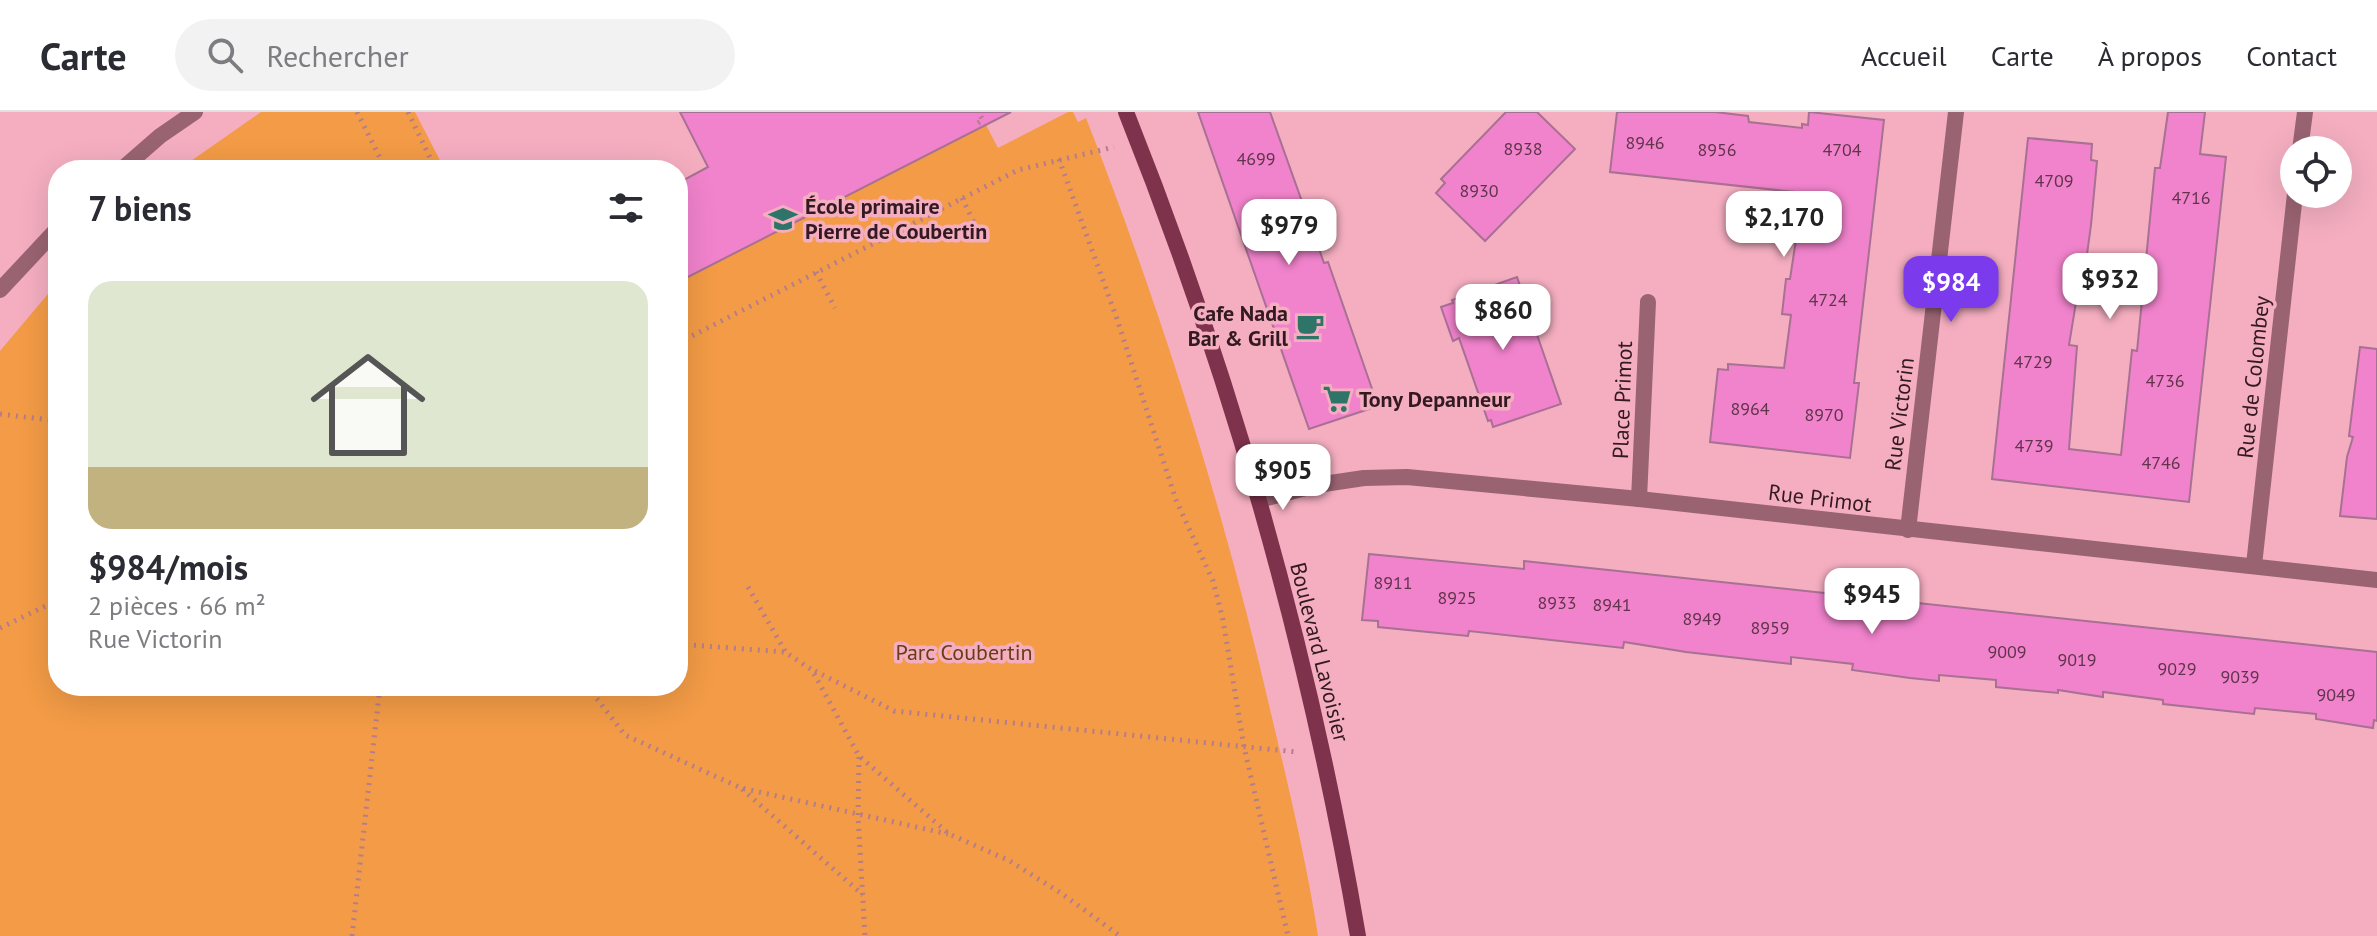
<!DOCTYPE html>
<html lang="fr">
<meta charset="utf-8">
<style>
body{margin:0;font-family:"PT Sans",sans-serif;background:#f2f2f3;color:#2b2b33;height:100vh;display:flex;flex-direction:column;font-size:30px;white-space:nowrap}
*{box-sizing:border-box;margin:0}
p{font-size:26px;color:#7c7c81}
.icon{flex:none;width:44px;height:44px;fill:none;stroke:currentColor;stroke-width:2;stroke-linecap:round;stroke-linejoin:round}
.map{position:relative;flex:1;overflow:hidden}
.side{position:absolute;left:48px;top:48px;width:640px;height:536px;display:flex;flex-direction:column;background:#fff;border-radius:32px;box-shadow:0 8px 32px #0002}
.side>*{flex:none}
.tools{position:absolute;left:2280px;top:24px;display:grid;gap:16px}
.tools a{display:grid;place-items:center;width:72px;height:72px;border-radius:50%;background:#fff;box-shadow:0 8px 32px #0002;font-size:40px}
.price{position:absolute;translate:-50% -68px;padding:0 18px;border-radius:16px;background:#fff;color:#222;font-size:26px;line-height:52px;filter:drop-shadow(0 2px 4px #0008)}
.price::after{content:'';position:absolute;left:50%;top:48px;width:24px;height:18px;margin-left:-12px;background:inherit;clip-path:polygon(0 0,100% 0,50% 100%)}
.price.current{background:#7c3aed;color:#fff}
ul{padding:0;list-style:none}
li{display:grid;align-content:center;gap:16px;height:424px;padding:0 40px}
li span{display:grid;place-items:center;height:248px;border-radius:24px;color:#555}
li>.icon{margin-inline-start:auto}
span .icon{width:144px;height:144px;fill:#fffc;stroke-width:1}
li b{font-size:34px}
h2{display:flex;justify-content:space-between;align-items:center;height:96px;padding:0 40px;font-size:34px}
header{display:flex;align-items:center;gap:48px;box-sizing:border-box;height:112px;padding:0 40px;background:#fff;border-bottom:2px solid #e1e1e2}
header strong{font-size:38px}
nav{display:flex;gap:44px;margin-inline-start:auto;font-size:28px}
.search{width:560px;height:72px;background:#f2f2f3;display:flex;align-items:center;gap:20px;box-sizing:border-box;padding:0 28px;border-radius:44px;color:#7c7c81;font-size:30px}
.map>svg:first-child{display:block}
.green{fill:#f39b46}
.building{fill:#f183cc;stroke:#a87093;stroke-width:2}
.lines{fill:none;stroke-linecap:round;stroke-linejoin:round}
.path{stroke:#b47d8b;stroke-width:5;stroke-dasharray:2 6;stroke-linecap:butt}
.street{stroke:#996372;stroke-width:16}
.secondary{stroke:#7e324c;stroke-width:16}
.labels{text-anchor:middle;stroke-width:7;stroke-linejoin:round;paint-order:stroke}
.number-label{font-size:18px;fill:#62344c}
.poi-label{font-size:22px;font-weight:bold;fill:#331921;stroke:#f4aec0;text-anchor:start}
.street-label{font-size:22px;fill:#331921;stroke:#f4aec0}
.park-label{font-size:22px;fill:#653e18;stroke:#f4aec0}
</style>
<header>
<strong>Carte</strong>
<div class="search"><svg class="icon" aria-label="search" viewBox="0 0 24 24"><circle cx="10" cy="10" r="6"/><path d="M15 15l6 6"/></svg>Rechercher</div>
<nav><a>Accueil</a><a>Carte</a><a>À propos</a><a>Contact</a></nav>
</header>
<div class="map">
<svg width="2377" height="824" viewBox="0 0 2377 824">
<rect width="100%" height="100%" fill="#f4aec0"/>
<!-- green -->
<g class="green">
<polygon points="261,0 415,0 445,58 178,58"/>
<path d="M1068,0h5l5,10 8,-4c77,197 140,398 187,604 17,71 34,142 45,214h-1318v-585l58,-69v404h620v-404l308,-157 12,23z"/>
</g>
<!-- building -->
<g class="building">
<polygon points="680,0 1011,0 678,170 678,71 708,55"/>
<polygon points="1198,0 1270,0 1324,151 1328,150 1378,294 1309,317"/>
<polygon points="1506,0 1537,0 1575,37 1485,129 1436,81 1445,71 1441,67"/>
<polygon points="1617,0 1715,0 1748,4 1749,10 1802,16 1802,12 1808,13 1809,0 1884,8 1854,271 1859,271 1850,346 1710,330 1718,257 1728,258 1728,252 1784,256 1791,203 1782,202 1786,167 1790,167 1798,114 1791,113 1795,80 1610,60"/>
<polygon points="2168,0 2205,0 2200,42 2226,45 2189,390 1992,367 2028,26 2092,32 2091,48 2097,49 2091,113 2083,172 2079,172 2069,233 2077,234 2069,337 2121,343 2132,238 2137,239 2155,56 2160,56"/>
<polygon points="1517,165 1561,292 1493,315 1491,308 1488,309 1459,226 1453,229 1441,195 1453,191 1452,188"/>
<polygon points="2360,235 2377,237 2377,407 2340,404 2347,345 2353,325 2349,324"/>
<polygon points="1369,442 1524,457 1524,449 2377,540 2377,609 2374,608 2373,616 2316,607 2316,602 2255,596 2254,602 2163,592 2163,588 2103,580 2103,585 2058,578 2058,581 1996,575 1996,568 1939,563 1939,569 1910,566 1852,558 1853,552 1791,545 1791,552 1686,540 1624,530 1623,536 1469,519 1468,524 1378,515 1378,509 1362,508"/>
</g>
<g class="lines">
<!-- path -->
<g class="path">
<polyline points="357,0 386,58"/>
<polyline points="408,0 436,58"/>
<polyline points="978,11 983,8 978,0"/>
<polyline points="1059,47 1117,207 1176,388 1213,469 1223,508 1244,635 1288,824"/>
<polyline points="962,86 979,121"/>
<polyline points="816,160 835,196"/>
<polyline points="678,231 1018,58 1114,35"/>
<polyline points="0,302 58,309"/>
<polyline points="748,475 785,539"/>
<polyline points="0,516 58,488"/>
<polyline points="678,532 785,540 812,558 859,644 949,722 1008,748 1061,781 1120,824"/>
<polyline points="815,559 894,599 1297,640"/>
<polyline points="587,574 625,623 741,676 948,722"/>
<polyline points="859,645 858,704 865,824"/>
<polyline points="742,677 863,783"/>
<polyline points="352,824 380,574"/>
</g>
<!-- street -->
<g class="street">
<polyline points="2300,38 2305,0"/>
<polyline points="121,58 160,24 195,0"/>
<polyline points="0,178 58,116"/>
<polyline points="1639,387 1648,190"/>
<polyline points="1259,388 1317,373 1364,366 1407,365 1639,387 2377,468"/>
<polyline points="1908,418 1956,0"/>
<polyline points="2254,453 2295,82"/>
</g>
<!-- secondary -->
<path class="secondary" d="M1126,0c106,265 184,543 232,824"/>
</g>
<!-- icons -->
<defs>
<symbol id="school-bare" viewBox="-9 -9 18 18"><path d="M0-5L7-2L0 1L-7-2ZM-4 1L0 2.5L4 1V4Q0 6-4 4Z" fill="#2e7469" stroke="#f4aec0" stroke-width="2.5" paint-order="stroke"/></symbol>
<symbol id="cafe-bare" viewBox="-9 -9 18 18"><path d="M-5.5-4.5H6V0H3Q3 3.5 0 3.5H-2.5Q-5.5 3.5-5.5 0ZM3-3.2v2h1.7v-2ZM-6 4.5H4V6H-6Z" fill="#2e7469" stroke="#f4aec0" stroke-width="2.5" paint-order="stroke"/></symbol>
<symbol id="supermarket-bare" viewBox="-9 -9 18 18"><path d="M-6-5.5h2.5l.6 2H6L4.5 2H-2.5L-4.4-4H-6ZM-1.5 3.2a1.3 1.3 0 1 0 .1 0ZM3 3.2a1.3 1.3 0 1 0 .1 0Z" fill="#2e7469" stroke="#f4aec0" stroke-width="2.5" paint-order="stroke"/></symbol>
</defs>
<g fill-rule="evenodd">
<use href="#school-bare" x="763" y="87" width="40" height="40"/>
<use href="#cafe-bare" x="1290" y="194" width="40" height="40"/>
<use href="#supermarket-bare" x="1317" y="267" width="40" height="40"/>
</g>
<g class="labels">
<!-- number labels -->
<g class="number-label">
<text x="1645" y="37">8946</text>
<text x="1523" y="43">8938</text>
<text x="1717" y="44">8956</text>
<text x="1842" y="44">4704</text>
<text x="1256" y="53">4699</text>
<text x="2054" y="75">4709</text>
<text x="1479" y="85">8930</text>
<text x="2191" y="92">4716</text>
<text x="1828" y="194">4724</text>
<text x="2033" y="256">4729</text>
<text x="2165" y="275">4736</text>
<text x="1750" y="303">8964</text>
<text x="1824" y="309">8970</text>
<text x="2034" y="340">4739</text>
<text x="2161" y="357">4746</text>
<text x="1393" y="477">8911</text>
<text x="1457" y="492">8925</text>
<text x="1557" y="497">8933</text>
<text x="1612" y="499">8941</text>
<text x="1702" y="513">8949</text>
<text x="1770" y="522">8959</text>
<text x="2007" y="546">9009</text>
<text x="2077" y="554">9019</text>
<text x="2177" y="563">9029</text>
<text x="2240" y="571">9039</text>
<text x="2336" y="589">9049</text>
</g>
<!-- poi labels -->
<g class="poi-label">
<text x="805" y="102">École primaire<tspan x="805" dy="25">Pierre de Coubertin</tspan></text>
<text x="1288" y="209" text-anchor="end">Cafe Nada<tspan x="1288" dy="25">Bar &amp; Grill</tspan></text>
<text x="1359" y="295">Tony Depanneur</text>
</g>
<!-- street labels -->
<g class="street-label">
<text transform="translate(2253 265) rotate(-84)" y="8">Rue de Colombey</text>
<text transform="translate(1622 288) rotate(-88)" y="8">Place Primot</text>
<text transform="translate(1899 302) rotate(-83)" y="8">Rue Victorin</text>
<text transform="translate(1820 386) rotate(7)" y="8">Rue Primot</text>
<text transform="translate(1320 540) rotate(76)" y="8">Boulevard Lavoisier</text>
</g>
<!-- park labels -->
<g class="park-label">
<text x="964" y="548">Parc Coubertin</text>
</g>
</g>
</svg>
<div class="tools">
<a><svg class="icon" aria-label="locate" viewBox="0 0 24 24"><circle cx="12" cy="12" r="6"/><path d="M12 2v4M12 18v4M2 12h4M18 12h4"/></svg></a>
</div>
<b class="price" style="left:1784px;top:147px">$2,170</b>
<b class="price" style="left:1289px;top:155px">$979</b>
<b class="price" style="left:2110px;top:209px">$932</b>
<b class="price current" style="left:1951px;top:212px">$984</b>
<b class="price" style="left:1503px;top:240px">$860</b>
<b class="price" style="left:1283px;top:400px">$905</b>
<b class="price" style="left:1872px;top:524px">$945</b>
<section class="side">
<h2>7 biens<svg class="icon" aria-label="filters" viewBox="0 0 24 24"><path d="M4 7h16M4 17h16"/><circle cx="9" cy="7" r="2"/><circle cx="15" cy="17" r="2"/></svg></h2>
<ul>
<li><span style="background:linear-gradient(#dfe7d0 75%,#c2b280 0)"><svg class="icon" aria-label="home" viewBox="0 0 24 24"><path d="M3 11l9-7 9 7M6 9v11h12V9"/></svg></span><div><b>$984/mois</b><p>2 pièces · 66 m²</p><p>Rue Victorin</p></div></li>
</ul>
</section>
</div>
